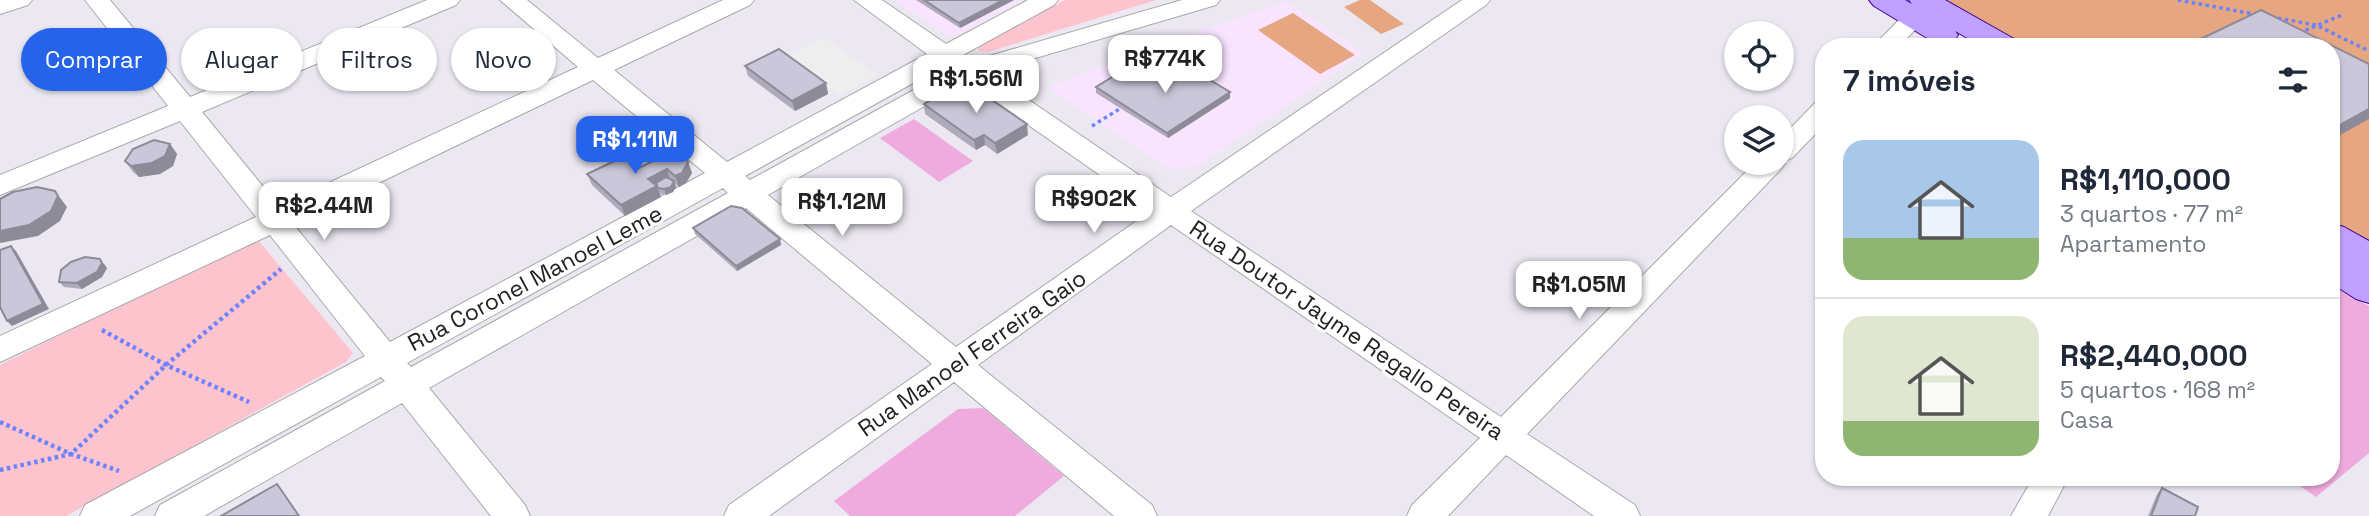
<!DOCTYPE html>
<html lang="pt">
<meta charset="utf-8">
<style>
body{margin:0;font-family:"Space Grotesk",sans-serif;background:#f2f2f3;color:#1f2937;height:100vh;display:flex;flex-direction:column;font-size:26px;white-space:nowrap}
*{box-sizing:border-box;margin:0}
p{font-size:23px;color:#747a83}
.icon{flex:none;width:38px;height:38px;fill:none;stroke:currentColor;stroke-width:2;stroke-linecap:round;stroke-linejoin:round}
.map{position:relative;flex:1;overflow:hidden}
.sheet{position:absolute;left:1815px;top:38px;width:525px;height:448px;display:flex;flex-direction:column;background:#fff;border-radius:28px;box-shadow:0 2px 5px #0004}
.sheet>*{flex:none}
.banner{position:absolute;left:21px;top:28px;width:665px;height:63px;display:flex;gap:14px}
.buttons{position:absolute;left:1724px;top:21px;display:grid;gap:14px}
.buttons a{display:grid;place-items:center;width:70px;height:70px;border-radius:50%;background:#fff;box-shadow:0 2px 5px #0004;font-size:35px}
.price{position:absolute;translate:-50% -60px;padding:0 16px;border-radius:14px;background:#fff;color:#222;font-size:23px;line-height:46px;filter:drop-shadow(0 2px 4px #0008)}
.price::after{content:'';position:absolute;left:50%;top:42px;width:21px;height:16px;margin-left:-10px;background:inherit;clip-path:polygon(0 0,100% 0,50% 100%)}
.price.on{background:#2563eb;color:#fff}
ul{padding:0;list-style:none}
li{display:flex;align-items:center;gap:21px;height:175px;padding:0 28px}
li+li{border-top:2px solid #e0e1e3}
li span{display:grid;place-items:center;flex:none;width:196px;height:140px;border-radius:21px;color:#555}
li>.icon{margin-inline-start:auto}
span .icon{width:84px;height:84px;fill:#fffc;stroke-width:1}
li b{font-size:30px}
h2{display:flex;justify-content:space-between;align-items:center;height:84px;padding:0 28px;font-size:30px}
.pill{padding:0 24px;border-radius:32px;background:#fff;box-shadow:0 2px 5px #0004;font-size:24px;line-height:63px}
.pill.on{background:#2563eb;color:#fff}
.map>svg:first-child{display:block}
.education{fill:#f8e4ff}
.grass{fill:#efabde}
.park{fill:#fec4ce}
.pitch{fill:#e6a681}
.parking{fill:#eee}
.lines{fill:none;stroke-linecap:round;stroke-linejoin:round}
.minor-casing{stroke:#a9a9a9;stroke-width:2}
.major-casing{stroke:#42009f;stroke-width:2}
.path-far1{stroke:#6c82ff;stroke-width:3.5;stroke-dasharray:3.5 3.5;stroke-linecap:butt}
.path{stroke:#6c82ff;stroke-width:4.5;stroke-dasharray:3.5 3.5;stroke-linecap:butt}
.minor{fill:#fff;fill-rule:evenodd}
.major{fill:#bea0ff;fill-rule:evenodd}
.wall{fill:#afabbb}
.shaded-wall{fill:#8e8b99}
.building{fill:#cbc7da;stroke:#8e8b99;stroke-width:2}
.labels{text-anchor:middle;stroke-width:6;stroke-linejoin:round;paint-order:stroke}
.street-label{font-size:23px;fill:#222;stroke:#fff}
</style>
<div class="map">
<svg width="2369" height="516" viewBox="0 0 2369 516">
<rect width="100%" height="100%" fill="#ece8f2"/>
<!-- education -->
<g class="education">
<polygon points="894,0 1023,0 957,35 947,35"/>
<polygon points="1287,1 1364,53 1198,166 1184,170 1166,167 1052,91 1052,85"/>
</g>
<!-- grass -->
<g class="grass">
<polygon points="914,119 973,161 939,182 880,138"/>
<polygon points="2331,284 2369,306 2369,453 2316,497 2288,478 2331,478"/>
<polygon points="983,408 1064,476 1015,516 850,516 834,501 958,409"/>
</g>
<!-- park -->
<g class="park">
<polygon points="1065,0 1156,0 988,52 979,51 978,48 985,42"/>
<polygon points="259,241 353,353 346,362 66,516 0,516 0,365 239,246"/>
</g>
<!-- pitch -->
<g class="pitch">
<polygon points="1360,0 1370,0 1404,24 1381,34 1344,7"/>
<polygon points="1946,0 2369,0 2369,242 2331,220 2331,47 2028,47"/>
<polygon points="1293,13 1355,55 1320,74 1258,30"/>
</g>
<!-- parking -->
<polygon class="parking" points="824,37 877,75 839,95 786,57"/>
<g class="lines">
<defs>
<g id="minor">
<polygon points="0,0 32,0 28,5 0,14"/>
<path d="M85,0h25l80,97 237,-97h33l-4,5 -254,107 77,94 299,-139 -78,-67h27l71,58 125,-58h31l-4,5 -136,65 113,92 200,-108 -73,-54h28l64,44 82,-44h30l-4,5 -91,50 9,6 210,-61h38l-4,5 -228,67 183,125 291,-197h28l-4,5 -295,206 310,206 254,-254h27v-26l33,-34 9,-2v24l-32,33 -9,3 2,2 -4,6 -254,265 108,71 5,11h-46l-88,-61 -58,61h-41l5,-11 68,-67 -309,-213 -193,140 174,140 5,11h-43l-160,-134 -185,134h-45l5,-11 203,-141 -186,-156 -317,180 96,117 5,11h-39l-89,-113 -198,113h-49l5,-11 225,-124 -4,-4 -251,139h-50l5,-11 280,-149 -95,-121 -270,127v-26l256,-119 -76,-96 -180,74v-20l168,-69zM944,66l6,4 -200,110 -5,-4zM593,80l112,93 -315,169 -97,-118zM967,82l184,129 -195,136 -188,-152zM723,188l5,5 -317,174 -4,-4z"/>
<polygon points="1919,0 1940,0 1942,3 1898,47 1872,47"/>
<polygon points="2033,478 2068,478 2048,516 2011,516"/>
</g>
<g id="major">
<polygon points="1869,0 1905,0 1912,4 1909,0 1945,0 2016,40 2020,47 1983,47 1955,31 1958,35 1954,41 1943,44 1932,41 1874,6"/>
<polygon points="2331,223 2344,227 2369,241 2369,303 2356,299 2331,283"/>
</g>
</defs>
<!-- minor casing -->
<use href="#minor" class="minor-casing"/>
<!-- major casing -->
<use href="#major" class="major-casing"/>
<!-- path-far1 -->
<g class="path-far1">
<polyline points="2178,0 2259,15"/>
<polyline points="2271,17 2316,25 2369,51"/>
<polyline points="2299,33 2342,15"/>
<polyline points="1092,126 1121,108"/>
</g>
<!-- path -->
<g class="path">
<polyline points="102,330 166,365 249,402"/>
<polyline points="0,422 71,454 119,471"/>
<polyline points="0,470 71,454 166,365 281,269"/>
</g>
<!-- minor -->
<use href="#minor" class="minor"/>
<!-- major -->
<use href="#major" class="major"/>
</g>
<!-- wall -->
<g class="wall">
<polygon points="916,0 1014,0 960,28"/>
<polygon points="745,66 826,83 828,94 795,111 748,76"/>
<polygon points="1169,72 1230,92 1230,98 1168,138 1096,93 1096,87"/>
<polygon points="924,104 1028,135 997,154 985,145 976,150 925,114"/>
<polygon points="170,144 177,154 173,166 160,174 139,177 133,172 125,161"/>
<polygon points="688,162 692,173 686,183 679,187 675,184 676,187 673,192 666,195 660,194 661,197 625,216 592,185 587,174"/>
<polygon points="693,228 780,239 781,245 737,271 695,234"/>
<polygon points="100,259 107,268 102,277 82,289 64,287 59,282"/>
<polygon points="2162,488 2195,516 2148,516 2157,494"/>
</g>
<!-- shaded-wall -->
<g class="shaded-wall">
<polygon points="1003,0 1014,0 960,28 959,23"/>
<polygon points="826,83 828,94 795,111 792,101"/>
<polygon points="1230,92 1230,98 1168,138 1167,133"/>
<polygon points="2369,109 2369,119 2331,140 2331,130"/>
<polygon points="1027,124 1028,135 997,154 995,143"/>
<polygon points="984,135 985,145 976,150 974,140"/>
<polygon points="170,144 177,154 173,166 160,174 139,177 131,166"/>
<polygon points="688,162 692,173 686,183 679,187 675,176"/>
<polygon points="667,169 670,180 657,187 661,197 625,216 621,205 648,179"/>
<polygon points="674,181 676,187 673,192 666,195 664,189"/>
<polygon points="55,191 67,207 60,221 38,236 0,243 0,231"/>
<polygon points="780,239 781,245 737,271 736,266"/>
<polygon points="11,246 16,251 49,309 12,326 7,321"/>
<polygon points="100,259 107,268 102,277 82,289 77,283"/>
</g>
<!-- building -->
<g class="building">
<polygon points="924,0 1003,0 959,23"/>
<polygon points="2261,10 2369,64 2369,109 2331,130 2331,47 2184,47"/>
<polygon points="779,49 826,83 792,101 745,66"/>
<polygon points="1183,64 1230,92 1167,133 1096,87 1122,71 1136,80 1158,66 1169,72"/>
<polygon points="946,91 979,91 1027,124 995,143 984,135 974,140 924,104"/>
<polygon points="154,140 170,144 165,156 152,163 131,166 125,161 133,149"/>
<polygon points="675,150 688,162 682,173 675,176 667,169 648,179 657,186 621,205 587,174 625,156 639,168"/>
<polygon points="666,177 674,181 671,187 664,189 658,188 656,183"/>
<polygon points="37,187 55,191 58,196 51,211 29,225 0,231 0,199 13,192"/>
<polygon points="731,206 742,208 780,239 736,266 693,228"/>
<polygon points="11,246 43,304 7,321 0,307 0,250"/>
<polygon points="85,257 100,259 102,263 97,272 77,283 59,282 61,270 71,262"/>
<polygon points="277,484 299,516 221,516"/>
<polygon points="2162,488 2198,507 2195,516 2151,516"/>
</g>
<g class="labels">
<!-- street labels -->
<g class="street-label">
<text transform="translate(535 278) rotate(-28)" y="8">Rua Coronel Manoel Leme</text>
<text transform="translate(1347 330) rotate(34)" y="8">Rua Doutor Jayme Regallo Pereira</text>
<text transform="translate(972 353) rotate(-35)" y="8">Rua Manoel Ferreira Gaio</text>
</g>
</g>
</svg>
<div class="buttons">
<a><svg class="icon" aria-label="locate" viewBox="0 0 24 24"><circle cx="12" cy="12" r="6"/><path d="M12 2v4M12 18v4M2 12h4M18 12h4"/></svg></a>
<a><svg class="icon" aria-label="layers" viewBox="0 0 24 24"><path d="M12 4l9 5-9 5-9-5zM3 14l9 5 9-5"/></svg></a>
</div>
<b class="price" style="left:1165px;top:95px">R$774K</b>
<b class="price" style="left:976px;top:115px">R$1.56M</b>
<b class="price on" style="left:635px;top:176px">R$1.11M</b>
<b class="price" style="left:1094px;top:235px">R$902K</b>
<b class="price" style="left:842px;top:238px">R$1.12M</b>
<b class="price" style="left:324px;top:242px">R$2.44M</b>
<b class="price" style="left:1579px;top:321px">R$1.05M</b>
<div class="banner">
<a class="pill on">Comprar</a>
<a class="pill">Alugar</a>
<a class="pill">Filtros</a>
<a class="pill">Novo</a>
</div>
<section class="sheet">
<h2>7 imóveis<svg class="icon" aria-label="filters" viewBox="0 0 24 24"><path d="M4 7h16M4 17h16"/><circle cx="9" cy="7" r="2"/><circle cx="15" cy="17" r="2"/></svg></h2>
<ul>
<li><span style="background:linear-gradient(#a9c7e8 70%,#8fb573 0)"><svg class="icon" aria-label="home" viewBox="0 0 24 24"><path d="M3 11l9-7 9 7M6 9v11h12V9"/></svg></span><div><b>R$1,110,000</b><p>3 quartos · 77 m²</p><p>Apartamento</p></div></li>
<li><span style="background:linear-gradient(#dfe7d0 75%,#8fb573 0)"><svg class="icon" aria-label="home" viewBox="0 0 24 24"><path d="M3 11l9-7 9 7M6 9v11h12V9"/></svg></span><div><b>R$2,440,000</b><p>5 quartos · 168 m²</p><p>Casa</p></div></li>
</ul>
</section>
</div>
